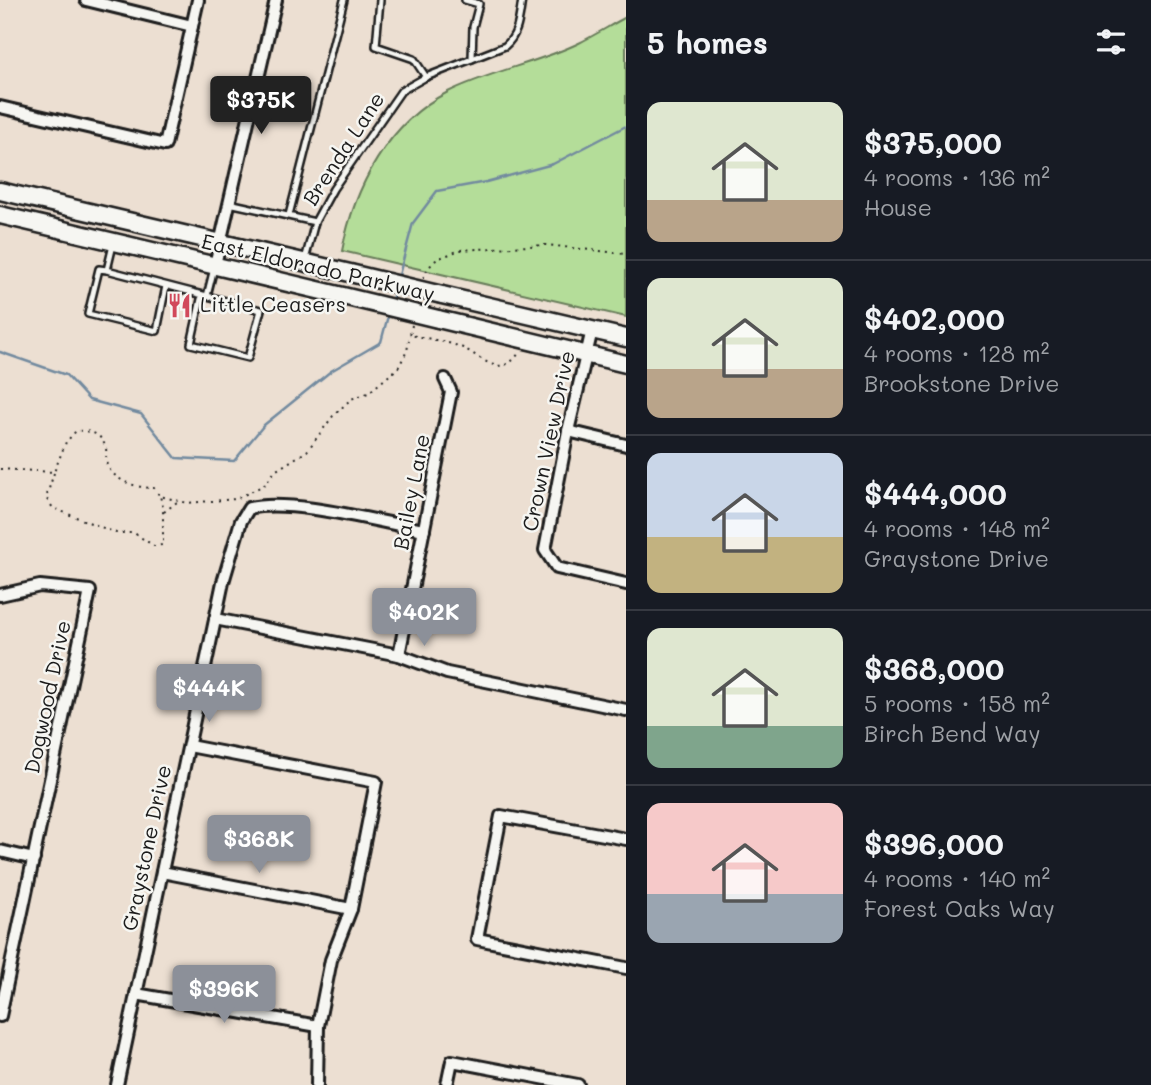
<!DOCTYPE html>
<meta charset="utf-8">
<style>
body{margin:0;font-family:Mali,sans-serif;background:#242831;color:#f1f3f6;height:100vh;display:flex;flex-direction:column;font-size:26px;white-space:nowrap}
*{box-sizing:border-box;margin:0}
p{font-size:23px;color:#9ea1a6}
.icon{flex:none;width:38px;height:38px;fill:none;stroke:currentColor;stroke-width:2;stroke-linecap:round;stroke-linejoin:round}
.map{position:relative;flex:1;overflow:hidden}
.sheet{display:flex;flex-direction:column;background:#171b24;width:525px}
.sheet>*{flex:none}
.price{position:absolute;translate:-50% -60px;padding:0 16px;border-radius:7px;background:#8c9099;color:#fff;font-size:23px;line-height:46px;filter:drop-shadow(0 2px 4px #0008)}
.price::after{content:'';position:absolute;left:50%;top:42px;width:21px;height:16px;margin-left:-10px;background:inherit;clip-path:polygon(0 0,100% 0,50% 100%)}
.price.current{background:#222;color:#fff}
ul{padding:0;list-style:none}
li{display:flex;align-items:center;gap:21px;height:175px;padding:0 21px}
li+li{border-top:2px solid #363941}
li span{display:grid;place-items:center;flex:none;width:196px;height:140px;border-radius:14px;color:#555}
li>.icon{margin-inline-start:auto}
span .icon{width:84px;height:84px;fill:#fffc;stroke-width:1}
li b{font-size:30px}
h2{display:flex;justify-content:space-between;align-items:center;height:84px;padding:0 21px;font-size:30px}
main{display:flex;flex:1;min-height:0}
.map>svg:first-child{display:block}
.green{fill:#b4dd99;stroke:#687c5a;stroke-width:2}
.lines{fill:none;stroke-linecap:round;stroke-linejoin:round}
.stream{stroke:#728a9f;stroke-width:2.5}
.service-casing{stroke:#1c1c1c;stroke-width:10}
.minor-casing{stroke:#1c1c1c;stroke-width:16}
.primary-casing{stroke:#1c1c1c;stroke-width:21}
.path{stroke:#1c1c1c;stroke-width:2;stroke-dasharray:2 5;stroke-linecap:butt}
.service{stroke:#f6f6f2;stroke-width:5}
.minor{stroke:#f6f6f2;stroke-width:10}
.primary{stroke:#f6f6f2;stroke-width:16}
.primary-bridge-casing{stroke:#1c1c1c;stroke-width:21;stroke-linecap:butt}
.primary-bridge{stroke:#f6f6f2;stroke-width:16}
.labels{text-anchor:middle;stroke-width:5;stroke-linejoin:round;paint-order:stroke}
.street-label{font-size:21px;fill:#1c1c1c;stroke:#f6f6f2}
.poi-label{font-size:21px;fill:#1c1c1c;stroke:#f6f6f2;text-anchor:start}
</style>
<main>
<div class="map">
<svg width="626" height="1085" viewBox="0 0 626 1085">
<rect width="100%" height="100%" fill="#ecdfd2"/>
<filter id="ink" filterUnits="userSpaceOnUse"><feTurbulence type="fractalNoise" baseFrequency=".0143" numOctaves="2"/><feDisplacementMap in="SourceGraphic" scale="14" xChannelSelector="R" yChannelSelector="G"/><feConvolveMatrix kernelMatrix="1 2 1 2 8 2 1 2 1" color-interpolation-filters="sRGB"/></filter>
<g filter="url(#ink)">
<!-- green -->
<path class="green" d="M626,17v300l-284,-66c12,-63 46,-129 106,-159 42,-21 90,-29 131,-49 16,-8 32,-18 47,-26z"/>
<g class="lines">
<!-- stream -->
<g class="stream">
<polyline points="398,279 413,223 437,191 486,182 553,164 626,126"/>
<polyline points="391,303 395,289"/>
<polyline points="0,352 66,375 89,400 141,414 176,458 234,461 264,425 331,371 381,342 389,312"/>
</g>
<defs>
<g id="service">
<polyline points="380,0 376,46 414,59 426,77"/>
<polyline points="465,0 479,4 473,27 472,59"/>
<polyline points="229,203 315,222"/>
<polyline points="289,215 344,0"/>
<polyline points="113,245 107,270 207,296"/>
<path d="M305,260l10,-38 18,-33 68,-98 25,-14 79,-31c14,-12 14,-28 17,-46"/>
<polyline points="107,270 99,269 88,314 157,331 166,286"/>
<polyline points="207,296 201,299 191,344 248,358 261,310 207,296 214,268"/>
</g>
<g id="minor">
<polyline points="86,0 192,26"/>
<polyline points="0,107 165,145 198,0"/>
<polyline points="215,265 276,0"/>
<polyline points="592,330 568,431 545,550 557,568 626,584"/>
<polyline points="568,431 626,445"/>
<polyline points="0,595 40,586 90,591 0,1016"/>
<polyline points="215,619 399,655 447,673 626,710"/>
<polyline points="399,655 451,392 445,379"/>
<polyline points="189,746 376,782 351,909 331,960 318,1026 317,1085"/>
<polyline points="626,839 501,816 477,939 626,968"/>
<polyline points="0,851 34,859"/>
<polyline points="162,872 351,909"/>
<polyline points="136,994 318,1026"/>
<path d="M117,1085l106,-503 18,-61 8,-13c42,-10 130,14 175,22"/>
<polyline points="447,1085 452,1061 578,1085"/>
</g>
<g id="primary">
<polyline points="0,191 350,273"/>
<polyline points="0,215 343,296"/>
<polyline points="442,295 626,338"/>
<polyline points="438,319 626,364"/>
</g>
</defs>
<!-- service casing -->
<use href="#service" class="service-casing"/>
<!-- minor casing -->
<use href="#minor" class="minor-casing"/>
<!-- primary casing -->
<use href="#primary" class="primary-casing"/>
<!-- path -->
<g class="path">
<polyline points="423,278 428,268 437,259 460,250 546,245 626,254"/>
<path d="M412,325l-2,10c16,3 33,6 48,11 23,8 40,36 61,7"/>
<path d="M0,469l54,3 12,-30 10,-11c14,-1 26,2 30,18 1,5 -1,10 1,16 8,17 31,23 47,23l6,8 27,7 49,-4 30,-15 9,-13 32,-20 26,-35 18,-17 17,-6 30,-25 9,-17 3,-16"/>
<polyline points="54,473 46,498 53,508 116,533 134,533 154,546 163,545 163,507 160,496"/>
<polyline points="164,512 177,502"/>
</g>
<!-- service -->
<use href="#service" class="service"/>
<!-- minor -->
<use href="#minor" class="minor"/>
<!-- primary -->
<use href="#primary" class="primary"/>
<defs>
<g id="primary-bridge">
<polyline points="350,273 442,295"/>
<polyline points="343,296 438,319"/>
</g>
</defs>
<!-- primary-bridge casing -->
<use href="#primary-bridge" class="primary-bridge-casing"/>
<!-- primary-bridge -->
<use href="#primary-bridge" class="primary-bridge"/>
</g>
</g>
<!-- icons -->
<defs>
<symbol id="restaurant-bare" viewBox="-9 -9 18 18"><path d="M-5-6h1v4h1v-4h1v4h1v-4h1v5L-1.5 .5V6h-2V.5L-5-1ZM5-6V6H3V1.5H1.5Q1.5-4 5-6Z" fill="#d1495b" stroke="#f6f6f2" stroke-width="2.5" paint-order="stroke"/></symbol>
</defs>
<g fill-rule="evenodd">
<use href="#restaurant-bare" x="162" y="288" width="35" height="35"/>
</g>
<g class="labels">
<!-- street labels -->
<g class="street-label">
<text transform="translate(344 149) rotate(-57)" y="7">Brenda Lane</text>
<text transform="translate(318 268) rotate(13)" y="7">East Eldorado Parkway</text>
<text transform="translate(549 441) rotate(-78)" y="7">Crown View Drive</text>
<text transform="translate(412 492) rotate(-79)" y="7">Bailey Lane</text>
<text transform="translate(48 697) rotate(-78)" y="7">Dogwood Drive</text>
<text transform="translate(147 848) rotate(-78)" y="7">Graystone Drive</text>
</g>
<!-- poi labels -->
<g class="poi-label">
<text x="200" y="312">Little Ceasers</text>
</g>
</g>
</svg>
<b class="price current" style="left:261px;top:136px">$375K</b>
<b class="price" style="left:424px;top:648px">$402K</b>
<b class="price" style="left:209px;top:724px">$444K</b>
<b class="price" style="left:259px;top:875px">$368K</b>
<b class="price" style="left:224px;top:1025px">$396K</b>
</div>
<section class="sheet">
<h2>5 homes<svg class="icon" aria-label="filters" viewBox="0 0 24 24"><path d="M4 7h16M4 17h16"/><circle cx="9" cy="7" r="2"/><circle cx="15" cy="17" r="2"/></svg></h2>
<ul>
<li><span style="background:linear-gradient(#dfe7d0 70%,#b9a48a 0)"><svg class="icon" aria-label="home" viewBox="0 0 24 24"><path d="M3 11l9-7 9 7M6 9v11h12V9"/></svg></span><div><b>$375,000</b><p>4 rooms · 136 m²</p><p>House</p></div></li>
<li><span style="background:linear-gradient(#dfe7d0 65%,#b9a48a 0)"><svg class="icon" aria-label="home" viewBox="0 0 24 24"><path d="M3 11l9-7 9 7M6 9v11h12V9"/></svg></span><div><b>$402,000</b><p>4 rooms · 128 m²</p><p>Brookstone Drive</p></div></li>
<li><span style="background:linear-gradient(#c9d6e8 60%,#c2b280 0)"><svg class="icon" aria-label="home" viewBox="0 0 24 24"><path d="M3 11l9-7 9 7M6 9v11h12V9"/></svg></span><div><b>$444,000</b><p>4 rooms · 148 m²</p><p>Graystone Drive</p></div></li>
<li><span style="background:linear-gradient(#dfe7d0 70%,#7fa58c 0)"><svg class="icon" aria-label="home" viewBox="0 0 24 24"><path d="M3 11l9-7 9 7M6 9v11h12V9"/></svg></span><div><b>$368,000</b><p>5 rooms · 158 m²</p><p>Birch Bend Way</p></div></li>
<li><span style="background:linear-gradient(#f6c9c9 65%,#9aa5b1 0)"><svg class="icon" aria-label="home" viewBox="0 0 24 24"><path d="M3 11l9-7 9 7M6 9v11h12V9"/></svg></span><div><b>$396,000</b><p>4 rooms · 140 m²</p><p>Forest Oaks Way</p></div></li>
</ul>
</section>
</main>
